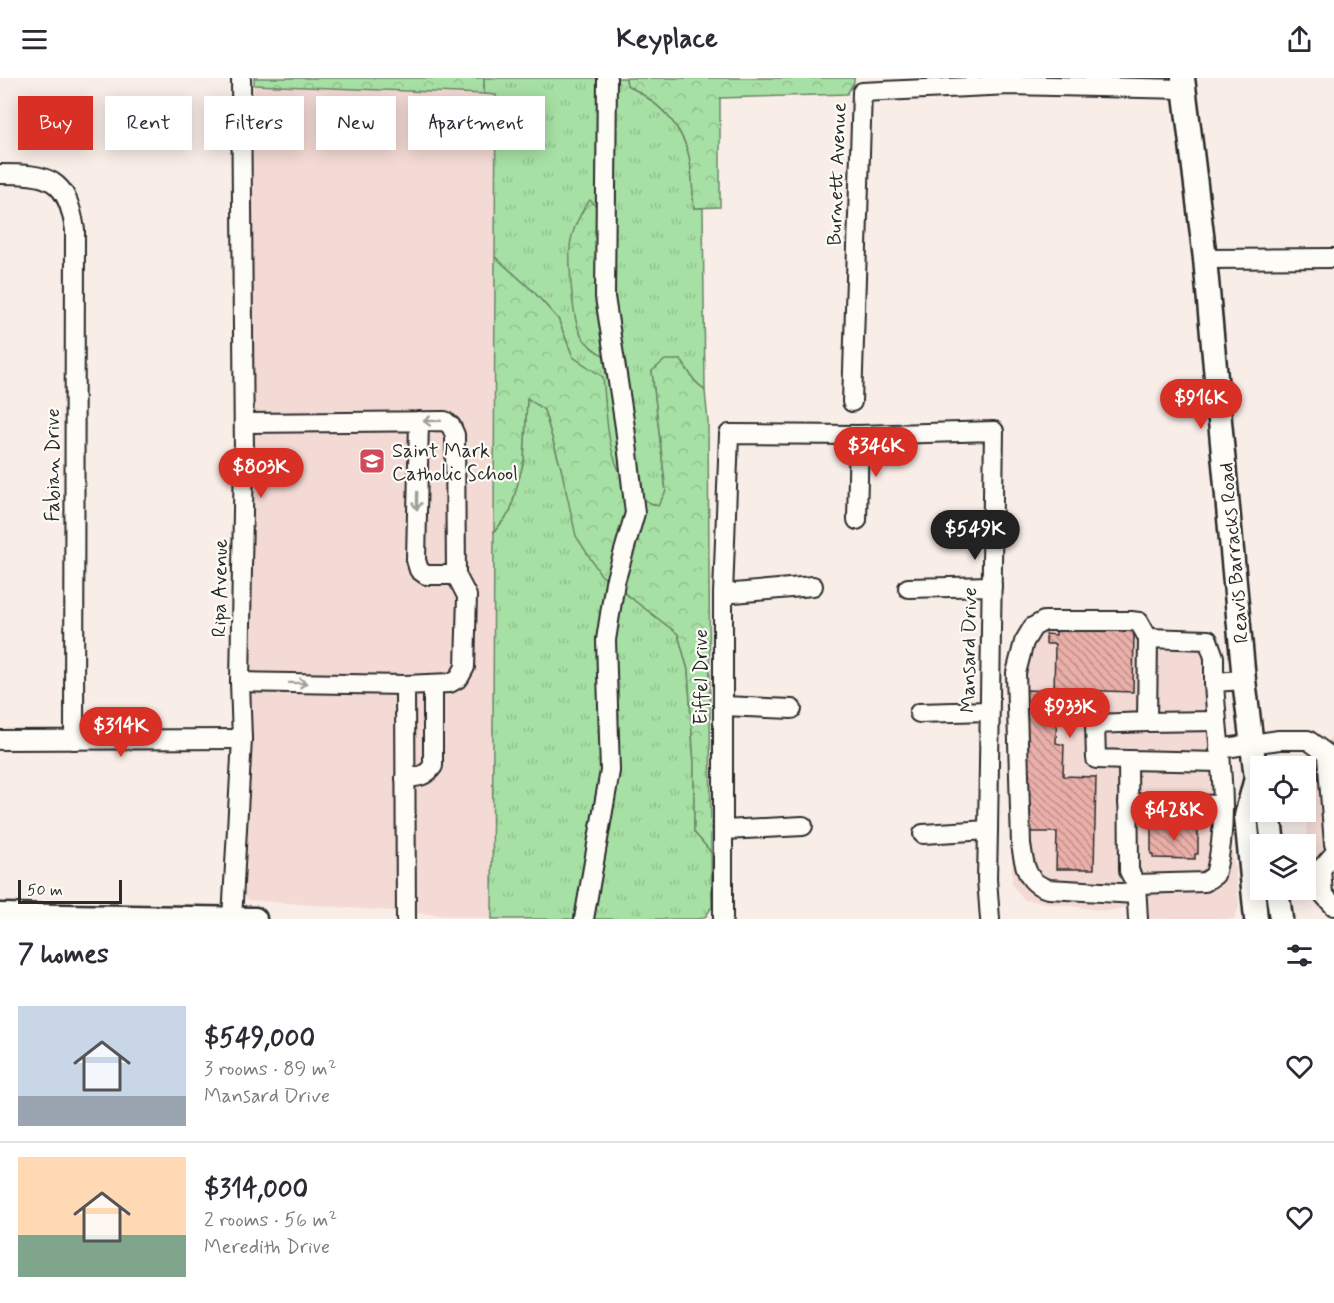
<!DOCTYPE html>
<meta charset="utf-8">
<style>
body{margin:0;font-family:Mynerve,sans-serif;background:#f2f2f3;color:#2b2b33;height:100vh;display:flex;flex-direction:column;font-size:22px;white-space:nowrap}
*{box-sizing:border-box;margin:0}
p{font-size:20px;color:#7c7c81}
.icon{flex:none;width:33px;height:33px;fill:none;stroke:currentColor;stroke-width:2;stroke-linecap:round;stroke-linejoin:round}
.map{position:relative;height:841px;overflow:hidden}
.side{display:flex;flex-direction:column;background:#fff;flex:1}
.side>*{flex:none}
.guide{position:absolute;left:18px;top:18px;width:600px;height:54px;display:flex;gap:12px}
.buttons{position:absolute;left:1250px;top:678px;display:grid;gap:12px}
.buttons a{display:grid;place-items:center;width:66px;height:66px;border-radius:0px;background:#fff;box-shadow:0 3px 15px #0003;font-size:30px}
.scale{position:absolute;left:18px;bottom:15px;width:104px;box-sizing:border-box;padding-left:6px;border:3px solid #2b2b2b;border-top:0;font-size:16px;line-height:21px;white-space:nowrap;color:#2b2b2b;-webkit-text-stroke:4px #fdfcf7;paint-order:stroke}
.price{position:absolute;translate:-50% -51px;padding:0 14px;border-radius:21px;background:#d93025;color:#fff;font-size:20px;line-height:39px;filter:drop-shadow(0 2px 3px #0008)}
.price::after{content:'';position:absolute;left:50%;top:36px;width:18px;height:14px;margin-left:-9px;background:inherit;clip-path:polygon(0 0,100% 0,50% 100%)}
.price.current{background:#222;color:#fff}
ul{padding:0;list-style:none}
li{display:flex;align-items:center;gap:18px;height:150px;padding:0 18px}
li+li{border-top:2px solid #e1e1e2}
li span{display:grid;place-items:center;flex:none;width:168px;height:120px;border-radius:0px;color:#555}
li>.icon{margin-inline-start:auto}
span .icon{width:72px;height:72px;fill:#fffc;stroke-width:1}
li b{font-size:26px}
h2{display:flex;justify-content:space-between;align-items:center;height:72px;padding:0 18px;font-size:26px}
.tag{padding:0 21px;border-radius:0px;background:#fff;box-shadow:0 3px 15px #0003;font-size:21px;line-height:54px}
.tag.current{background:#d93025;color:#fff}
header{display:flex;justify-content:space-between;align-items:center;height:78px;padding:0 18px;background:#fff;font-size:27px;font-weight:700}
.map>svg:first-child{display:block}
.built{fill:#f4dad4}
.grass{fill:url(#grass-tufts);stroke:#698668;stroke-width:1.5}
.forest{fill:url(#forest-crowns);stroke:#698668;stroke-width:1.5}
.building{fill:url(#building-back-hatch);stroke:#2b2b2b;stroke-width:1.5}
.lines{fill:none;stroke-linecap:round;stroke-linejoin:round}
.minor-casing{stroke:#2b2b2b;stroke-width:22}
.major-casing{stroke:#2b2b2b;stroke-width:27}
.minor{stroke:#fdfcf7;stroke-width:18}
.major{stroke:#fdfcf7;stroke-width:22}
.oneway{stroke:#9e9e9b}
.labels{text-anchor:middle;stroke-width:4.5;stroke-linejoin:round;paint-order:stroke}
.street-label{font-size:20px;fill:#2b2b2b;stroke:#fdfcf7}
.poi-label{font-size:20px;fill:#2b2b2b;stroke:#fdfcf7;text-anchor:start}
</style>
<header><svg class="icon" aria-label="menu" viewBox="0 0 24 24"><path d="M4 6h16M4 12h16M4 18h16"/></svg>Keyplace<svg class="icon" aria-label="share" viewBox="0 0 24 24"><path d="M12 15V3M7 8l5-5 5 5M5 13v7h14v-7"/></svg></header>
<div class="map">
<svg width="1334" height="841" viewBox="0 0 1334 841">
<defs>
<pattern id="grass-tufts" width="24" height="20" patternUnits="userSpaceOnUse" patternTransform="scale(1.5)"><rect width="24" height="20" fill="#a7e0a4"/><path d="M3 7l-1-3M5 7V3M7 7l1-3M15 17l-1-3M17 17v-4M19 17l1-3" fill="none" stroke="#90c08d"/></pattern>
<pattern id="forest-crowns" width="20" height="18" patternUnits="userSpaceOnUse" patternTransform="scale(1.5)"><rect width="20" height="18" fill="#a7e0a4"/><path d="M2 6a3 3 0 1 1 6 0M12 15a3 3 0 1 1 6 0" fill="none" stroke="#90c08d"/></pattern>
<pattern id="building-back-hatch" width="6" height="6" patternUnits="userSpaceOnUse" patternTransform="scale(1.5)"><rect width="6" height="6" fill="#eaafa9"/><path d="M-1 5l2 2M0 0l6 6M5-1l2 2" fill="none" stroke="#be8f8a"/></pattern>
</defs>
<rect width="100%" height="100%" fill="#f9ede7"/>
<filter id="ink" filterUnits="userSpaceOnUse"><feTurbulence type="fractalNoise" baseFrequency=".0167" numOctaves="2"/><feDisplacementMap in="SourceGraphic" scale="12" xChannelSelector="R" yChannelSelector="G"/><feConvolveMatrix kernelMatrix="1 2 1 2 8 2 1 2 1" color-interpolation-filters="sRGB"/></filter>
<g filter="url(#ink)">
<!-- built -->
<g class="built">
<polygon points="254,7 496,17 492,841 249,822 245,819 242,812 250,697 251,312"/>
<polygon points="1041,547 1140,548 1218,562 1229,745 1239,829 1234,841 1128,841 1128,829 1107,833 1025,822 1012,807 1012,585"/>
<polygon points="1330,659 1334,659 1333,838 1319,830 1311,813 1305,720 1305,692"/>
</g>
<!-- grass -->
<g class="grass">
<path d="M484,0h142l1,7c28,15 52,35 61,67 5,17 4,38 6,56h9l2,183 -11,-11 -13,-20 -29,11 14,121 -8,14c-54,-17 -50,-82 -56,-129l-29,-20 -15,-38 -25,-28 -38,-34 1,-162 -12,-1z"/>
<polygon points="527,319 544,332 561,390 602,497 678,556 688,592 694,686 694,754 711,774 712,829 706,838 700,841 492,841 494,454 510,434 524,382"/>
</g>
<!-- forest -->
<g class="forest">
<polygon points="254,0 484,0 484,16 254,7"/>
<path d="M626,0h228v4l-7,12 -127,4v109l-26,1c-2,-18 -1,-39 -6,-56 -9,-32 -33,-52 -61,-67z"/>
<path d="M590,122l15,15v141c-9,-4 -19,-12 -24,-21 -9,-15 -12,-70 -11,-88 1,-15 11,-36 20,-47z"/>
<path d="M495,179l38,34 25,28 15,38 30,20c5,46 2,112 55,129l8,-15 -14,-120 13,-11h16l13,20 11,11 3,31 3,430 -17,-20v-68l-6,-94 -10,-36 -77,-59 -25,-39 -15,-68 -17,-58 -17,-12 -3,62 -14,52 -16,20z"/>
</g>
<!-- building -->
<g class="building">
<polygon points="1056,551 1134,553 1133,614 1075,612 1075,632 1057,631 1056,665 1064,667 1063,698 1096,699 1094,791 1056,791 1057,754 1024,754 1026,612 1054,613 1055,566 1046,566 1046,556 1056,557"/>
<polygon points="1151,747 1198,748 1198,776 1195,776 1195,781 1153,780 1153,776 1151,776"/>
</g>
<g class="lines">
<defs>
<g id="minor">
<path d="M0,96c48,0 67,3 75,56l-1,510"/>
<polyline points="1205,181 1334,180"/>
<polyline points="852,324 862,14 1010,7 1185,11"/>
<polyline points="244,345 445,343 451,348 455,357 456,497 426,497 419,492 416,482 419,343"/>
<polyline points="857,442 859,357"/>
<polyline points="908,510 992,508"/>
<polyline points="723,516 813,508"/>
<polyline points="240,604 405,607"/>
<polyline points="723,628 792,631"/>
<polyline points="919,635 989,633"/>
<polyline points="1147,644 1216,643"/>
<polyline points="0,662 242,661"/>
<polyline points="1219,671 1279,662 1308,662 1327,676 1334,766"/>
<polyline points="1128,682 1096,681 1095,646 1147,644 1148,560 1208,562 1214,579 1214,604"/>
<path d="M405,700c13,-1 20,-1 28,-12v-82"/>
<polyline points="1128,725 1222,727"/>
<polyline points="724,752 803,748"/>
<polyline points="923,756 988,752"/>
<polyline points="1334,776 1321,791 1323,816 1334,828"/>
<path d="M1136,806l69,-2 10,-7c17,-62 2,-130 -1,-193l30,-2"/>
<path d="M1136,816l-87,-5c-23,-5 -25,-25 -28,-45l-5,-171 8,-31 9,-15 11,-6h87l8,1 9,16"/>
<polyline points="232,841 242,661 240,604 244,377 241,0"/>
<polyline points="406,841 405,607 450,605 459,600 465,589 467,518 456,497"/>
<polyline points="584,841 610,693 606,562 615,504 635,435 625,349 605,219 607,0"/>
<polyline points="723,841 723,516 729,356 859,357 994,353 988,752 987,801 990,841"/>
<polyline points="1138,841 1136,806 1129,793 1128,682 1220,684"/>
</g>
<g id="major">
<polyline points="1183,0 1205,181 1244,602 1256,700 1260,711"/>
<polyline points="1256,700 1246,738 1256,841"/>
<polyline points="1269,734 1273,766"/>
<polyline points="1277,812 1281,841"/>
<polyline points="0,837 255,841"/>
</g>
</defs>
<!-- minor casing -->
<use href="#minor" class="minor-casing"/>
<!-- major casing -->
<use href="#major" class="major-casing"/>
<!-- minor -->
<use href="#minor" class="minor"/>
<!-- major -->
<use href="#major" class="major"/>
</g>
<!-- one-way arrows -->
<defs><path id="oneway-shaft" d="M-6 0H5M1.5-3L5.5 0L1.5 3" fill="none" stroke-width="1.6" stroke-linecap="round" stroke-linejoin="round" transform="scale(1.5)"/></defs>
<g class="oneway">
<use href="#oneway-shaft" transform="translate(432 343) rotate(179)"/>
<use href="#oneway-shaft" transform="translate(417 423) rotate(91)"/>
<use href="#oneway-shaft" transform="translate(298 605) rotate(1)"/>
</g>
</g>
<!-- icons -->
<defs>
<symbol id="school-square" viewBox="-11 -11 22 22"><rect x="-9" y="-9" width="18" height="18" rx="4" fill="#d1495b" stroke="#fdfcf7"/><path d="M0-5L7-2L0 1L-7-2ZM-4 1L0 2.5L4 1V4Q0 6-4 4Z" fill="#fff"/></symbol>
</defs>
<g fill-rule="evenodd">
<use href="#school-square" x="357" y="368" width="30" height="30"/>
</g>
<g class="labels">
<!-- street labels -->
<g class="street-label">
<text transform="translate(836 96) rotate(-88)" y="7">Burnett Avenue</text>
<text transform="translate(52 387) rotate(-90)" y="7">Fabian Drive</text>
<text transform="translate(1233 475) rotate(-95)" y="7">Reavis Barracks Road</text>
<text transform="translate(219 510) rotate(-89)" y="7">Ripa Avenue</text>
<text transform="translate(968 572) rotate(-89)" y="7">Mansard Drive</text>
<text transform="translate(700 599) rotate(-90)" y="7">Eiffel Drive</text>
</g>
<!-- poi labels -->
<g class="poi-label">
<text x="392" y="379">Saint Mark<tspan x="392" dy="23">Catholic School</tspan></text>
</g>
</g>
</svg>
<div class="buttons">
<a><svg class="icon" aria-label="locate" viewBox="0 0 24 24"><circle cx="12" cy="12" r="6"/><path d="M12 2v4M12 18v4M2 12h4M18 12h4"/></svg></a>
<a><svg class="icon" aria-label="layers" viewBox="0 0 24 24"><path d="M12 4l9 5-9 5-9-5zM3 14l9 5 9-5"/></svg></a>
</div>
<div class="scale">50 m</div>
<b class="price" style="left:1201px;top:352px">$916K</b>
<b class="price" style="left:876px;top:400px">$346K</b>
<b class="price" style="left:261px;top:421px">$803K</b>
<b class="price current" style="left:975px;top:483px">$549K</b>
<b class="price" style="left:1070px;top:661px">$933K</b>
<b class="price" style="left:121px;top:680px">$314K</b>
<b class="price" style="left:1174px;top:764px">$428K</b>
<div class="guide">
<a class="tag current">Buy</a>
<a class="tag">Rent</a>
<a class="tag">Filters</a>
<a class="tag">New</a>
<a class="tag">Apartment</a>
</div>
</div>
<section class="side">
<h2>7 homes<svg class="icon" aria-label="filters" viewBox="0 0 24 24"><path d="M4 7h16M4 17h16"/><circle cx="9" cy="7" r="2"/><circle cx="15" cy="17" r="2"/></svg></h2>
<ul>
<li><span style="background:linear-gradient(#c9d6e8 75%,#9aa5b1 0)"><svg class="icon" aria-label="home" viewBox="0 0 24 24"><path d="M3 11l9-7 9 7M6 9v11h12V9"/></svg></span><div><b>$549,000</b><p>3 rooms · 89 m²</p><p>Mansard Drive</p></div><svg class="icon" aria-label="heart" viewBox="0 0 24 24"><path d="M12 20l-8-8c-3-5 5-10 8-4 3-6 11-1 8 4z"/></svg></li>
<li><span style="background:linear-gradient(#ffd9b3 65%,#7fa58c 0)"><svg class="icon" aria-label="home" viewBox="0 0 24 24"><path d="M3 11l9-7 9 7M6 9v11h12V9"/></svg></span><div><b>$314,000</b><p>2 rooms · 56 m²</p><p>Meredith Drive</p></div><svg class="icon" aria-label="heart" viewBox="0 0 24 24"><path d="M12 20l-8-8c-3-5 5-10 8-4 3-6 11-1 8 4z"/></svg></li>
</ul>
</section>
